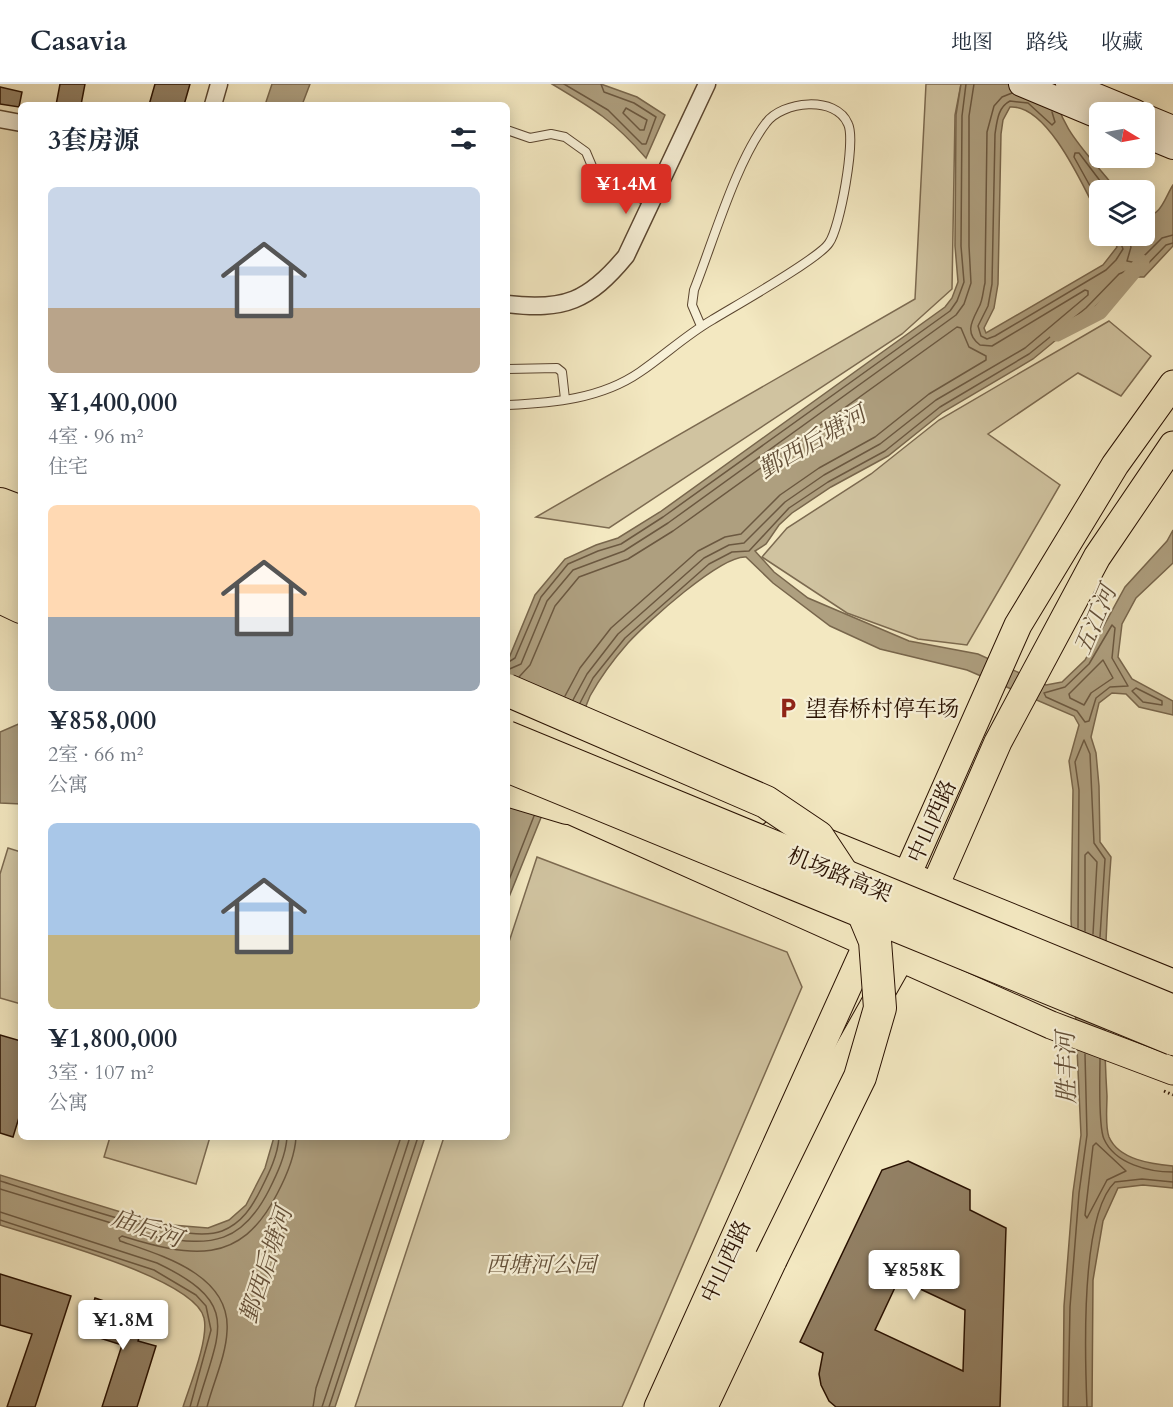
<!DOCTYPE html>
<html lang="zh">
<meta charset="utf-8">
<style>
body{margin:0;font-family:Cardo,"Noto Serif SC",serif;background:#f2f2f3;color:#1f2937;height:100vh;display:flex;flex-direction:column;font-size:22px;white-space:nowrap}
*{box-sizing:border-box;margin:0}
p{font-size:20px;color:#747a83}
.icon{flex:none;width:33px;height:33px;fill:none;stroke:currentColor;stroke-width:2;stroke-linecap:round;stroke-linejoin:round}
.map{position:relative;flex:1;overflow:hidden}
.panel{position:absolute;left:18px;top:18px;width:492px;height:1038px;display:flex;flex-direction:column;background:#fff;border-radius:9px;box-shadow:0 3px 15px #0003}
.panel>*{flex:none}
.needle{width:39px;rotate:100deg}
.controls{position:absolute;left:1089px;top:18px;display:grid;gap:12px}
.controls a{display:grid;place-items:center;width:66px;height:66px;border-radius:9px;background:#fff;box-shadow:0 3px 15px #0003;font-size:30px}
.price{position:absolute;translate:-50% -51px;padding:0 14px;border-radius:6px;background:#fff;color:#222;font-size:20px;line-height:39px;filter:drop-shadow(0 2px 3px #0008)}
.price::after{content:'';position:absolute;left:50%;top:36px;width:18px;height:14px;margin-left:-9px;background:inherit;clip-path:polygon(0 0,100% 0,50% 100%)}
.price.selected{background:#d93025;color:#fff}
ul{padding:0;list-style:none}
li{display:grid;align-content:center;gap:12px;height:318px;padding:0 30px}
li span{display:grid;place-items:center;height:186px;border-radius:9px;color:#555}
li>.icon{margin-inline-start:auto}
span .icon{width:108px;height:108px;fill:#fffc;stroke-width:1}
li b{font-size:26px}
h2{display:flex;justify-content:space-between;align-items:center;height:72px;padding:0 30px;font-size:26px}
header{display:flex;align-items:center;gap:36px;box-sizing:border-box;height:84px;padding:0 30px;background:#fff;border-bottom:2px solid #e0e1e3}
header strong{font-size:28px}
nav{display:flex;gap:33px;margin-inline-start:auto;font-size:21px}
.map>svg:first-child{display:block}
.green{fill:#d0c3a0;stroke:#7c6a50;stroke-width:1.5}
.water{fill:#ae9f7f;stroke:#78664c;stroke-width:1.5}
.lines{fill:none;stroke-linecap:round;stroke-linejoin:round}
.shore{stroke:#6b5840;stroke-width:1.5}
.canal{stroke:#ae9f7f;stroke-width:15}
.building{fill:#928064;stroke:#281000;stroke-width:1.5;fill-rule:evenodd}
.lane-casing{stroke:#5b4630;stroke-width:10}
.street-casing{stroke:#5b4630;stroke-width:19}
.secondary-casing{stroke:#281000;stroke-width:26}
.primary-casing{stroke:#281000;stroke-width:29}
.highway-casing{stroke:#281000;stroke-width:34}
.path{stroke:#281000;stroke-width:3;stroke-dasharray:1.5 3;stroke-linecap:butt}
.lane{stroke:#f7f0d7;stroke-width:8}
.street{stroke:#f7f0d7;stroke-width:16}
.secondary{stroke:#f7f0d7;stroke-width:24}
.primary{stroke:#f3e8c1;stroke-width:27}
.highway{stroke:#f3e8c1;stroke-width:32}
.highway-bridge-casing{stroke:#281000;stroke-width:34;stroke-linecap:butt}
.highway-bridge{stroke:#f3e8c1;stroke-width:32}
.labels{text-anchor:middle;stroke-width:4.5;stroke-linejoin:round;paint-order:stroke}
.poi-label{font-size:22px;fill:#281000;stroke:#f7f0d7;text-anchor:start}
.street-label{font-size:22px;fill:#281000;stroke:#f7f0d7}
.park-label{font-size:22px;font-style:italic;fill:#634f38;stroke:#f7f0d7}
.water-label{font-size:24px;font-style:italic;fill:#645039;stroke:#f7f0d7}
</style>
<header>
<strong>Casavia</strong>
<nav><a>地图</a><a>路线</a><a>收藏</a></nav>
</header>
<div class="map">
<svg width="1173" height="1323" viewBox="0 0 1173 1323">
<rect width="100%" height="100%" fill="#f3e8c1"/>
<filter id="stains"><feTurbulence type="fractalNoise" baseFrequency=".00333" numOctaves="4"/><feColorMatrix values="0 0 0 0 .2 0 0 0 0 .09 0 0 0 0 .02 0 0 0 .5 -.17"/></filter>
<radialGradient id="worn" r=".72"><stop offset=".6" stop-color="#630" stop-opacity="0"/><stop offset="1" stop-color="#630" stop-opacity=".3"/></radialGradient>
<!-- green -->
<g class="green">
<polygon points="926,0 961,0 955,31 952,205 902,250 609,444 536,433 915,215"/>
<polygon points="1109,237 1151,272 1121,312 1078,289 988,350 1060,401 967,561 918,555 847,529 762,473 787,444 871,390 939,336"/>
<polygon points="8,764 21,768 21,920 0,914 0,790"/>
<polygon points="537,773 787,868 802,903 622,1323 355,1323 444,1053 507,1053 507,864"/>
<polygon points="110,1053 210,1053 196,1100 104,1073"/>
</g>
<!-- water -->
<g class="water">
<polygon points="272,0 310,0 302,21 265,21"/>
<path d="M552,0h49l36,13 28,18 -19,43c-32,-37 -52,-49 -94,-74z"/>
<path d="M961,0h93c2,41 32,68 57,99l2,7h-13l-1,27c-15,-29 -51,-113 -89,-110l-7,13 -2,14 -3,150 -4,24 -10,20 2,5 117,-68 14,-18 -6,-11h33l1,-21c16,2 20,-18 28,-30v61l-29,31h-17l-5,3 -32,32 -57,47 -90,53 -55,44 -57,31 -39,26 -13,12 -13,19 -11,7 19,21 34,26 101,43 69,13 68,31 16,-3 23,-22 40,-73 42,-46 6,-11v33l-37,35 -14,26 -4,33 14,22 41,22v14l-34,-8 -13,-13 -14,-1 -13,10 -8,34 5,16 3,33 1,56 11,15c-6,79 -9,160 -4,239 0,11 -2,30 2,41 10,23 43,27 64,29v22l-30,-3 -25,3 -15,33 -10,59 -1,127h-29l1,-101 9,-114 8,-57 -10,-216 2,-129 -4,-29 10,-36 -5,-9 -107,-46 -87,-21 -50,-23 -57,-43 -27,-26c-25,-2 -100,66 -118,86 -15,17 -28,35 -38,53l-83,206v-239l28,-68 30,-36 31,-14 22,-7 42,-26 285,-205 7,-9 6,-16 -3,-36 1,-131z"/>
<polygon points="21,639 21,720 0,719 0,648"/>
<path d="M274,1053h151l-90,270h-152c7,-22 26,-68 21,-89 -9,-40 -164,-80 -204,-93v-50l160,49 48,4 21,-8 17,-15 19,-37z"/>
</g>
<g class="lines">
<!-- shore -->
<g class="shore">
<polyline points="564,0 608,26 642,60 646,60 656,33 634,19 604,8 601,0"/>
<polygon points="626,24 647,36 644,46 640,46 623,29"/>
<path d="M1052,28l3,10 -3,3 -24,-22 -18,-2c-12,6 -13,20 -15,33l-3,150 -4,22 -10,20 3,10 6,3 8,-3 111,-66 10,-10 7,-11 -5,-13"/>
<polyline points="1100,120 1074,73 1075,69 1079,69 1107,106"/>
<polyline points="1126,152 1131,163 1127,177 1137,179 1162,154 1173,151"/>
<polygon points="1112,541 1115,544 1112,574 1128,602 1110,603 1096,614 1089,637 1085,638 1077,627 1046,613 1044,609 1065,603 1089,580"/>
<polygon points="1103,576 1113,594 1091,609 1084,621 1070,614 1069,610"/>
<polyline points="507,579 515,574 541,513 568,480 598,467 621,460 663,433 950,227 957,217 964,198 961,162 962,32 966,0"/>
<polyline points="507,586 521,580 547,517 573,486 624,467 668,439 956,231 964,220 971,199 969,162 969,32 974,0"/>
<polyline points="519,593 530,581 555,522 579,493 628,475 673,447 957,243 961,244 969,263 986,272 986,276 929,310 875,353 819,384 780,411 741,450 725,453 698,467 611,544 580,584 565,612"/>
<polygon points="1136,604 1162,617 1162,621 1143,618 1132,607"/>
<path d="M573,616l14,-26 31,-40 86,-76 25,-13 15,-2 41,-41 39,-27 56,-31 56,-44 89,-52 63,-53v-4l-3,-1 -93,56 -12,-1c-16,-12 -8,-24 -1,-38 4,-7 4,-17 6,-24l2,-151 7,-26 8,-9 10,-4"/>
<polyline points="580,619 593,594 625,554 709,480 732,468 749,467 789,424 828,398 885,367 940,323 1029,270 1086,224 1119,190 1126,187 1141,187 1166,161 1173,159"/>
<polyline points="507,801 534,732"/>
<polyline points="1078,844 1079,706 1075,678 1084,656 1090,670 1094,759 1105,775 1100,853"/>
<polyline points="1085,847 1085,771 1088,768 1097,778 1093,850"/>
<path d="M1100,975c0,17 -2,67 4,80 11,25 45,33 69,33"/>
<polygon points="1096,1059 1126,1087 1107,1096 1087,1134 1085,1131 1093,1062"/>
<path d="M0,1097c46,13 181,66 222,50 20,-8 30,-24 39,-42 8,-16 17,-34 18,-52"/>
<path d="M0,1105l157,48c55,10 85,6 112,-47 8,-16 17,-35 18,-53"/>
<path d="M0,1128l157,51c86,41 62,67 40,144"/>
<polyline points="0,1136 154,1186 196,1211 206,1222 211,1246 190,1323"/>
<path d="M207,1323c6,-24 19,-51 20,-76 4,-56 -64,-75 -107,-90l-1,-3 3,-2c68,21 118,31 155,-42 9,-17 18,-37 19,-57"/>
<polyline points="313,1323 316,1304 401,1053"/>
<polyline points="322,1323 410,1053"/>
<polyline points="329,1323 418,1053"/>
<polyline points="1068,1323 1070,1223 1079,1109 1087,1051 1085,970"/>
<path d="M1087,1323c-2,-48 -7,-192 28,-225l27,-3 31,3"/>
</g>
<!-- canal -->
<polyline class="canal" points="1057,250 1100,228 1142,178"/>
</g>
<!-- building -->
<g class="building">
<polygon points="60,0 85,0 81,21 56,21"/>
<polygon points="155,0 190,0 184,21 149,21"/>
<polygon points="0,3 22,8 19,23 0,20"/>
<polygon points="0,951 21,957 21,1027 13,1053 0,1049"/>
<path d="M908,1077l62,29v20l36,18 -6,179h-164l-7,-6 -8,-16 -2,-11 4,-21 -23,-11 82,-172zM899,1195l66,31 -2,61 -88,-41z"/>
<polygon points="0,1190 71,1212 35,1323 7,1323 32,1250 0,1241"/>
<polygon points="95,1214 146,1231 138,1257 156,1262 137,1323 102,1323 122,1261 84,1249"/>
</g>
<g class="lines">
<defs>
<g id="lane">
<polyline points="507,46 530,54 551,50 565,53 586,68 597,94 605,102 651,118"/>
<polyline points="507,285 557,284 562,288 565,315"/>
<path d="M507,321c46,-2 94,-6 133,-33 25,-17 46,-37 72,-52 21,-13 107,-61 117,-77 11,-15 27,-103 19,-119 -12,-29 -66,-23 -82,-1 -30,39 -53,119 -72,167l-2,15 9,21"/>
</g>
<g id="street">
<polyline points="213,21 219,0"/>
<polyline points="0,35 21,39"/>
<path d="M507,220c57,7 82,-3 119,-48l81,-172"/>
</g>
<g id="secondary">
<polyline points="1021,0 1100,33"/>
<polyline points="1068,0 1136,28"/>
<polyline points="1144,32 1173,44"/>
<polyline points="1144,51 1173,63"/>
</g>
<g id="primary">
<polyline points="0,496 21,505"/>
<polyline points="528,642 755,729"/>
<polyline points="547,716 1051,941 1173,987"/>
<polyline points="813,753 1173,899"/>
<polyline points="658,1323 867,860 907,791 1018,541 1115,381 1173,300"/>
<polyline points="685,1323 843,976 900,875 935,802 998,658 1097,473 1173,361"/>
</g>
<g id="highway">
<polyline points="0,420 21,428"/>
<polyline points="0,447 21,455"/>
<polyline points="0,475 21,484"/>
<polyline points="0,513 21,523"/>
<polyline points="507,624 555,642"/>
<polyline points="507,706 567,724"/>
<polyline points="701,1323 771,1175"/>
</g>
</defs>
<!-- lane casing -->
<use href="#lane" class="lane-casing"/>
<!-- street casing -->
<use href="#street" class="street-casing"/>
<!-- secondary casing -->
<use href="#secondary" class="secondary-casing"/>
<!-- primary casing -->
<use href="#primary" class="primary-casing"/>
<!-- highway casing -->
<use href="#highway" class="highway-casing"/>
<!-- path -->
<polyline class="path" points="1164,1007 1173,1011"/>
<!-- lane -->
<use href="#lane" class="lane"/>
<!-- street -->
<use href="#street" class="street"/>
<!-- secondary -->
<use href="#secondary" class="secondary"/>
<!-- primary -->
<use href="#primary" class="primary"/>
<!-- highway -->
<use href="#highway" class="highway"/>
<defs>
<g id="highway-bridge">
<polyline points="507,606 766,718 818,753 855,809 875,857 880,924 860,993 771,1175"/>
<polyline points="507,653 1173,927"/>
<polyline points="507,682 1173,955"/>
</g>
</defs>
<!-- highway-bridge casing -->
<use href="#highway-bridge" class="highway-bridge-casing"/>
<!-- highway-bridge -->
<use href="#highway-bridge" class="highway-bridge"/>
</g>
<!-- icons -->
<defs>
<symbol id="parking-bare" viewBox="-9 -9 18 18"><path d="M-3.5-5.5H1a3.5 3.5 0 0 1 0 7H-1V5.5H-3.5ZM-1-3.4V-.6H.8a1.4 1.4 0 0 0 0-2.8Z" fill="#8f2418" stroke="#f7f0d7" stroke-width="2.5" paint-order="stroke"/></symbol>
</defs>
<g fill-rule="evenodd">
<use href="#parking-bare" x="773" y="609" width="30" height="30"/>
</g>
<g class="labels">
<!-- poi labels -->
<g class="poi-label">
<text x="805" y="632">望春桥村停车场</text>
</g>
<!-- street labels -->
<g class="street-label">
<text transform="translate(931 737) rotate(-66)" y="8">中山西路</text>
<text transform="translate(840 790) rotate(22)" y="8">机场路高架</text>
<text transform="translate(725 1177) rotate(-65)" y="8">中山西路</text>
</g>
<!-- park labels -->
<g class="park-label">
<text x="541" y="1188">西塘河公园</text>
</g>
<!-- water labels -->
<g class="water-label">
<text transform="translate(812 358) rotate(-30)" y="8">鄞西后塘河</text>
<text transform="translate(1095 536) rotate(-67)" y="8">五江河</text>
<text transform="translate(1066 984) rotate(-91)" y="8">胜丰河</text>
<text transform="translate(147 1144) rotate(19)" y="8">庙后河</text>
<text transform="translate(266 1181) rotate(-72)" y="8">鄞西后塘河</text>
</g>
</g>
<rect width="100%" height="100%" filter="url(#stains)"/>
<rect width="100%" height="100%" fill="url(#worn)"/>
</svg>
<div class="controls">
<a><svg class="needle" viewBox="-14 -14 28 28"><path d="M0-13l5 13h-10z" fill="#e53935"/><path d="M0 13l5-13h-10z" fill="#747a83"/></svg></a>
<a><svg class="icon" aria-label="layers" viewBox="0 0 24 24"><path d="M12 4l9 5-9 5-9-5zM3 14l9 5 9-5"/></svg></a>
</div>
<b class="price selected" style="left:626px;top:131px">¥1.4M</b>
<b class="price" style="left:914px;top:1217px">¥858K</b>
<b class="price" style="left:123px;top:1267px">¥1.8M</b>
<section class="panel">
<h2>3套房源<svg class="icon" aria-label="filters" viewBox="0 0 24 24"><path d="M4 7h16M4 17h16"/><circle cx="9" cy="7" r="2"/><circle cx="15" cy="17" r="2"/></svg></h2>
<ul>
<li><span style="background:linear-gradient(#c9d6e8 65%,#b9a48a 0)"><svg class="icon" aria-label="home" viewBox="0 0 24 24"><path d="M3 11l9-7 9 7M6 9v11h12V9"/></svg></span><div><b>¥1,400,000</b><p>4室 · 96 m²</p><p>住宅</p></div></li>
<li><span style="background:linear-gradient(#ffd9b3 60%,#9aa5b1 0)"><svg class="icon" aria-label="home" viewBox="0 0 24 24"><path d="M3 11l9-7 9 7M6 9v11h12V9"/></svg></span><div><b>¥858,000</b><p>2室 · 66 m²</p><p>公寓</p></div></li>
<li><span style="background:linear-gradient(#a9c7e8 60%,#c2b280 0)"><svg class="icon" aria-label="home" viewBox="0 0 24 24"><path d="M3 11l9-7 9 7M6 9v11h12V9"/></svg></span><div><b>¥1,800,000</b><p>3室 · 107 m²</p><p>公寓</p></div></li>
</ul>
</section>
</div>
